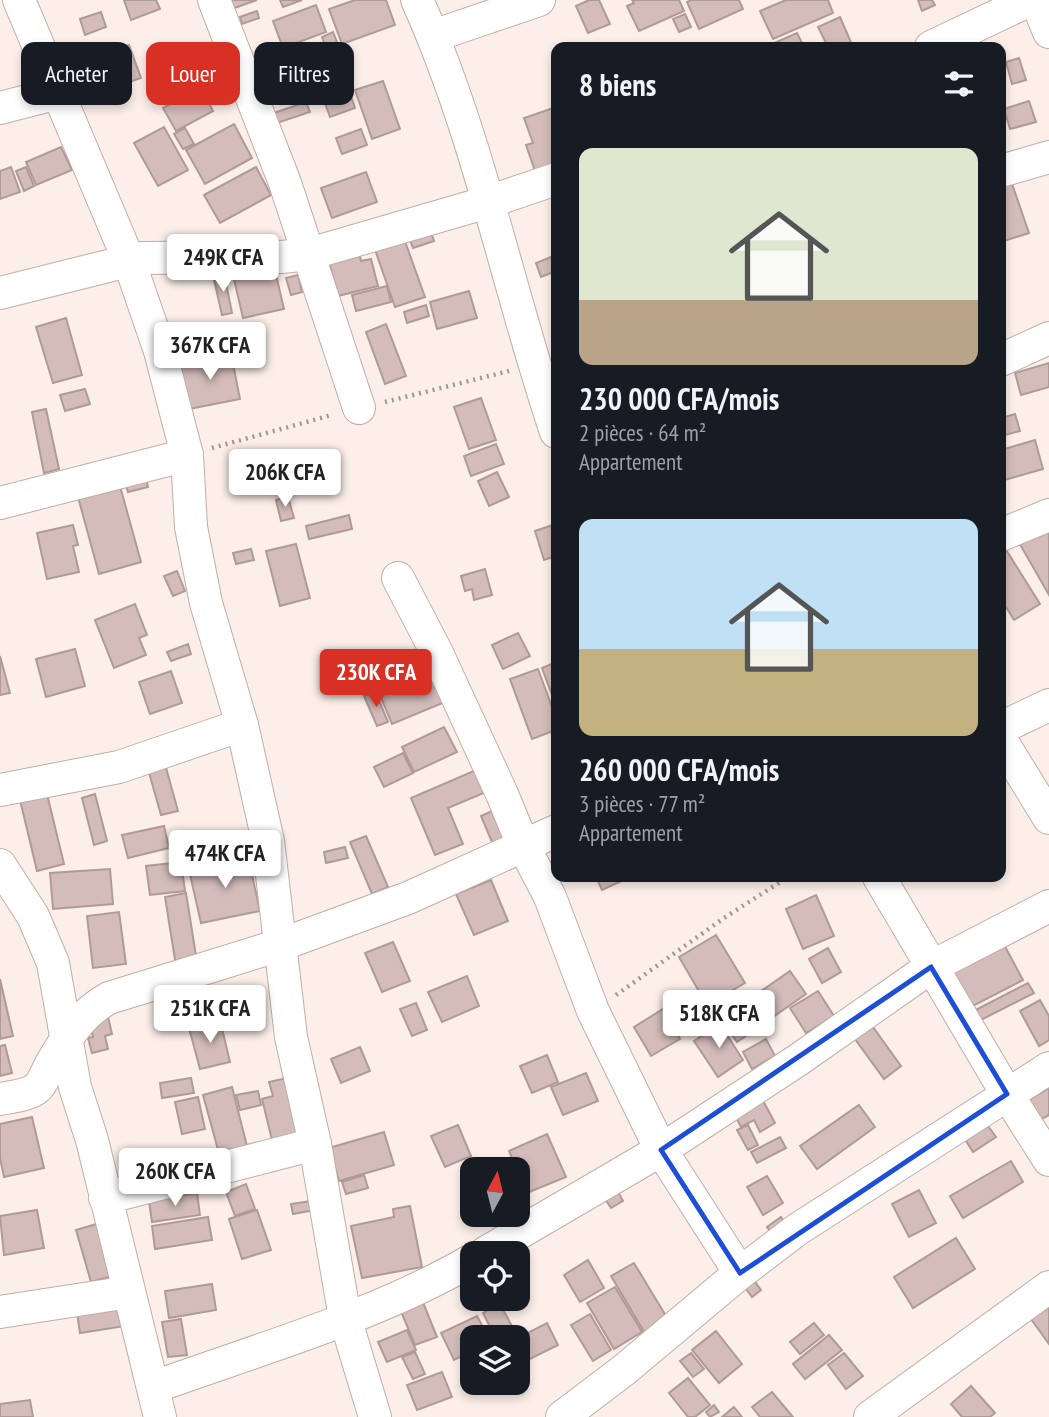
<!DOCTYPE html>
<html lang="fr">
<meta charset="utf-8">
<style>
body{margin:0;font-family:"PT Sans Narrow",sans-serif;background:#242831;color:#f1f3f6;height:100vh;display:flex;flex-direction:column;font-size:26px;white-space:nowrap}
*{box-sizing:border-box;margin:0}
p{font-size:23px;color:#9ea1a6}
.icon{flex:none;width:38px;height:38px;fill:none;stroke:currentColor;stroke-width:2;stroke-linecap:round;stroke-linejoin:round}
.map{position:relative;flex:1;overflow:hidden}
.side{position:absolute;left:551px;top:42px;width:455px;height:840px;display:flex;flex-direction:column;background:#171b24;border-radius:14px;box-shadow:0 4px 10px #0003}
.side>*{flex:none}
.banner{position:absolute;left:21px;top:42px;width:425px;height:63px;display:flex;gap:14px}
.needle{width:46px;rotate:7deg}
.tools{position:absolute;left:460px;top:1157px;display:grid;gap:14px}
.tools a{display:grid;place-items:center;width:70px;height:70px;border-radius:14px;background:#171b24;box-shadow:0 4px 10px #0003;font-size:35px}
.price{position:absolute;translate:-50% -60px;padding:0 16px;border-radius:7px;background:#fff;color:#222;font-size:23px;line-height:46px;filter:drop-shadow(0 2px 4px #0008)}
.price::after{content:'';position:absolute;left:50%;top:42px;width:21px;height:16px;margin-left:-10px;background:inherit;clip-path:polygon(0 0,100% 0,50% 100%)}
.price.selected{background:#d93025;color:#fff}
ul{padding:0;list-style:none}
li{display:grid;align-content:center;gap:14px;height:371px;padding:0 28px}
li span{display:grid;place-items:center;height:217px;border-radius:14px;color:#555}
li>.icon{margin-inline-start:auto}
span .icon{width:126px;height:126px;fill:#fffc;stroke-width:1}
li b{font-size:30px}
h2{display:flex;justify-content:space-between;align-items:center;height:84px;padding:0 28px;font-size:30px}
.chip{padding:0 24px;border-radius:14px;background:#171b24;box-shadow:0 4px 10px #0003;font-size:24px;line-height:63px}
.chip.selected{background:#d93025;color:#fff}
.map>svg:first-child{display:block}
.building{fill:#d3bcba;stroke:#b09a98;stroke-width:2}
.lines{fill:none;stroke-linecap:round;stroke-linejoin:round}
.minor-casing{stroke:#c1ada4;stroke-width:34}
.path{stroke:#a09590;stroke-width:4.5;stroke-dasharray:2 5;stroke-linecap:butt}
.minor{stroke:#fff;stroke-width:32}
.marked{fill:none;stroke:#1d4ed8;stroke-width:5;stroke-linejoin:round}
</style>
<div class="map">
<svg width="1049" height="1417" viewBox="0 0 1049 1417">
<rect width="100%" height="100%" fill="#fcefe9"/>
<!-- building -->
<g class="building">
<polygon points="124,0 156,0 160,9 131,20"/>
<polygon points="225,0 257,0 229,10"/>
<polygon points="280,0 302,0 283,7"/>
<polygon points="355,0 386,0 395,25 342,44 329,9"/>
<polygon points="589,0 599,0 610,24 588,33 576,6"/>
<polygon points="632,0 679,0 684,11 639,31 627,6 634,3"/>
<polygon points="691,0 739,0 743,9 699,29 687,2"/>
<polygon points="786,0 828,0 833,13 773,39 760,11"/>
<polygon points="918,0 932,0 935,5 922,11"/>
<polygon points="316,5 326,32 283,48 273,21"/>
<polygon points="257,11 259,18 242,24 240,17"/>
<polygon points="101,12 106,27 85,35 80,19"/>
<polygon points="685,14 691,27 679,32 673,19"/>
<polygon points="840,17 853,47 828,47 818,27"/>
<polygon points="333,32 337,42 325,46 322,37"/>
<polygon points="797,33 804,47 774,47 772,44"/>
<polygon points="129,45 141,78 92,95 81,62"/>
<polygon points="1019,58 1026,80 1012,84 1006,62"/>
<polygon points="383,81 400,129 372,139 355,90"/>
<polygon points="201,88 213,111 176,131 163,108"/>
<polygon points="350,94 355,108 330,117 325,103"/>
<polygon points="1029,101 1036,122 1010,129 1004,109"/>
<polygon points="306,102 310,112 277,123 274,113"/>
<polygon points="553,108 556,119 556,163 535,171 526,145 533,143 524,118"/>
<polygon points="234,124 252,158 205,184 186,150"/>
<polygon points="164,127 188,170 158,186 134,143"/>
<polygon points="185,128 194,144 183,149 174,134"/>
<polygon points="361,129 367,145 342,154 336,138"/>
<polygon points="61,147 72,170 36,185 26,162"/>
<polygon points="11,167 20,192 0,199 0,171"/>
<polygon points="26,167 34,186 24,191 16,171"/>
<polygon points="256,167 271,195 220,223 204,195"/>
<polygon points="366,172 377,202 332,218 321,188"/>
<polygon points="1010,178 1029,233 1001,242 1001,180"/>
<polygon points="429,227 434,241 413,248 408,235"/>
<polygon points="402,233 425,297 395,307 373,244"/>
<polygon points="358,247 361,261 371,259 378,286 338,296 327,255"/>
<polygon points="556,255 556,271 541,277 536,263"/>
<polygon points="274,266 284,309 243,318 233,275"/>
<polygon points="224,273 232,313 222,315 213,275"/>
<polygon points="298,275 302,292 291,295 286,278"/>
<polygon points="387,286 391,302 356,311 352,295"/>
<polygon points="469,291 477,318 437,329 430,302"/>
<polygon points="426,305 429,316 407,323 404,312"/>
<polygon points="66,318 82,375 53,383 36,327"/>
<polygon points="386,324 406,376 385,384 366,332"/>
<polygon points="231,354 240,399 189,409 180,364"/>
<polygon points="1049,363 1049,387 1021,395 1015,373"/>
<polygon points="85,389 90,404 65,411 60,395"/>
<polygon points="481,398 496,440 469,449 454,407"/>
<polygon points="46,409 59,469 44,473 32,412"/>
<polygon points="1015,414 1020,431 1001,436 1001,418"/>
<polygon points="1035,440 1043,469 1001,481 1001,450"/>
<polygon points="496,444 504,464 471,476 464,456"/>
<polygon points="497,472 509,497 489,506 478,481"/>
<polygon points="145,474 148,487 128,492 124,480"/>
<polygon points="120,486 141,562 99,574 78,497"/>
<polygon points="288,497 294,518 281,521 276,500"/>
<polygon points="349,515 352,529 309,539 306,526"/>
<polygon points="556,524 556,556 544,560 535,531"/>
<polygon points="73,525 78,545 73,546 79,572 47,579 37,533"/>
<polygon points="1049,526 1049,595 1017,539"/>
<polygon points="296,544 310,598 280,606 266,551"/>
<polygon points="1003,545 1040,604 1014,620 1001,599 1001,546"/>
<polygon points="251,549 254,560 236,564 233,553"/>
<polygon points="485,569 492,595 474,600 472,589 465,591 461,576"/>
<polygon points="177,571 185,591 173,596 164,576"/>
<polygon points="135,604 147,635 139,638 146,655 114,668 95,620"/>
<polygon points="518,633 530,656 503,669 492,645"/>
<polygon points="188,644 191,654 171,661 167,652"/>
<polygon points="75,649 85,686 46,697 36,659"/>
<polygon points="0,656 10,693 0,695"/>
<polygon points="556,662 556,706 542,668"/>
<polygon points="429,666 445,702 392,724 377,688"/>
<polygon points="538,669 556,718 556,730 532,739 510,679"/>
<polygon points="171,671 182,703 150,714 139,682"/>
<polygon points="375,691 388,722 377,726 364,696"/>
<polygon points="444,727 457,752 414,772 402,747"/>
<polygon points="403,753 413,773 384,787 374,767"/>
<polygon points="165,764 178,811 161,815 148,769"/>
<polygon points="476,770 486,792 448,808 463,844 435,855 411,798"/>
<polygon points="47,794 64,864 37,871 20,800"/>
<polygon points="95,794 107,841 94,845 82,798"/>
<polygon points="492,811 505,842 494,847 481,816"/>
<polygon points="164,826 169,848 128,858 122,835"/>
<polygon points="366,836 388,887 372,894 350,842"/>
<polygon points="345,847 348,858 326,863 324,852"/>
<polygon points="248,857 260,911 201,923 189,870"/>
<polygon points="181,862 185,891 150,895 146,866"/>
<polygon points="110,869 113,904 53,909 50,873"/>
<polygon points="596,877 625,877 626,879 602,890"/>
<polygon points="491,880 508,921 474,935 456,894"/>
<polygon points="186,893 197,962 176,966 165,897"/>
<polygon points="816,895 834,936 803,949 786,909"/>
<polygon points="119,912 126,964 93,968 87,916"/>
<polygon points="716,935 745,983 707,1005 679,957"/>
<polygon points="1002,941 1023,980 967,1009 947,971"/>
<polygon points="393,942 410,981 382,992 365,953"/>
<polygon points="828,948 841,972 822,983 809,959"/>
<polygon points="790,971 806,994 737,1042 721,1019"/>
<polygon points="467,976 479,1006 442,1022 428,992"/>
<polygon points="0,979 13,1036 0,1039"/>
<polygon points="1028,983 1034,993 969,1026 964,1016"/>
<polygon points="818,991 834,1016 806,1033 790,1008"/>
<polygon points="1040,1000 1049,1016 1049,1040 1039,1046 1020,1011"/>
<polygon points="416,1003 427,1030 412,1036 400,1009"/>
<polygon points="663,1009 680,1039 651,1056 634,1027"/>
<polygon points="108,1017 112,1034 105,1036 108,1049 92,1053 88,1038 93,1037 91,1027"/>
<polygon points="220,1020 230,1062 200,1069 189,1028"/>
<polygon points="720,1024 743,1060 718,1077 694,1041"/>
<polygon points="873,1027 901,1066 884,1079 855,1039"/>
<polygon points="766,1039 775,1056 752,1069 743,1052"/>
<polygon points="5,1045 12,1073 0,1076 0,1046"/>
<polygon points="360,1047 370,1071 341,1083 331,1059"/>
<polygon points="547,1055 558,1082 532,1093 520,1066"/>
<polygon points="586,1073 598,1101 563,1115 551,1087"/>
<polygon points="191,1078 194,1093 162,1098 160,1083"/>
<polygon points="287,1078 302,1137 273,1144 262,1099 273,1096 269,1082"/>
<polygon points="232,1087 248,1150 220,1157 203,1095"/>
<polygon points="1049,1088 1049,1115 1038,1121 1027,1101"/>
<polygon points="258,1091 261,1105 240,1110 236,1095"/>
<polygon points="198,1097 205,1129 182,1134 175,1102"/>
<polygon points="761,1097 775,1123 760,1132 754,1120 741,1127 733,1112"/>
<polygon points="859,1105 875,1127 817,1169 800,1146"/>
<polygon points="32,1117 44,1168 4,1177 0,1158 0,1124"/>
<polygon points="985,1122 996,1137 973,1152 963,1136"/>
<polygon points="458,1125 471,1156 445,1167 431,1136"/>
<polygon points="748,1125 758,1145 748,1150 737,1130"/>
<polygon points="384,1132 394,1165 339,1181 329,1148"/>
<polygon points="547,1134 566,1177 527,1193 509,1151"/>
<polygon points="780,1137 786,1148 757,1163 751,1152"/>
<polygon points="509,1159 513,1169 485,1169"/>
<polygon points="1011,1161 1023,1182 963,1218 950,1196"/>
<polygon points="364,1175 368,1188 346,1194 342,1182"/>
<polygon points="767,1176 783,1203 763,1215 747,1187"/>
<polygon points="613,1183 623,1201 611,1208 600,1191"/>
<polygon points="246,1184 255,1209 235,1216 226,1192"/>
<polygon points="919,1190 936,1223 909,1237 892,1204"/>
<polygon points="197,1193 200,1215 152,1222 149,1201"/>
<polygon points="318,1200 320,1209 293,1214 291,1204"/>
<polygon points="410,1206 422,1267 362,1278 351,1226 394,1217 393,1209"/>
<polygon points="37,1210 44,1248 4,1255 0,1216"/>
<polygon points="257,1210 271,1250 242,1259 229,1219"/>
<polygon points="208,1217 212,1240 155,1249 152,1226"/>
<polygon points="781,1217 786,1225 773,1235 767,1227"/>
<polygon points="100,1223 115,1275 91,1282 76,1230"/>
<polygon points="956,1238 975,1269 913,1308 894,1277"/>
<polygon points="588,1260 604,1288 580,1302 564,1275"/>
<polygon points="634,1263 669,1321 646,1335 611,1276"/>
<polygon points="753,1279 761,1290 752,1297 744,1286"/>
<polygon points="212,1284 216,1310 169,1318 165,1291"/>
<polygon points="615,1287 642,1332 614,1349 587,1303"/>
<polygon points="120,1299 125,1326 80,1333 76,1306"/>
<polygon points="422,1300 437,1337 415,1345 400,1309"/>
<polygon points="500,1304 513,1328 495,1337 483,1313"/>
<polygon points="1049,1307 1049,1344 1031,1319"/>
<polygon points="590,1314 611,1350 593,1361 571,1325"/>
<polygon points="477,1316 488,1337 472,1337 472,1351 454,1360 441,1333"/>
<polygon points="181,1319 187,1355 168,1357 162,1322"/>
<polygon points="547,1323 558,1345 528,1360 518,1338"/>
<polygon points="814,1323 824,1335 800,1354 790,1342"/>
<polygon points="407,1330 416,1350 387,1362 378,1342"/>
<polygon points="716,1331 742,1364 719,1383 692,1350"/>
<polygon points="829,1335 842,1350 805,1379 793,1364"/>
<polygon points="415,1352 425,1374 413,1379 402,1357"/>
<polygon points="691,1353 704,1369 693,1377 680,1361"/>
<polygon points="844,1353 863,1376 846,1389 828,1365"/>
<polygon points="442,1372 452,1397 417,1410 407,1385"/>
<polygon points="688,1378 710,1405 695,1417 688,1417 669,1393"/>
<polygon points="971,1386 995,1413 990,1417 962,1417 951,1404"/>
<polygon points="772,1392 793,1417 760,1417 752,1407"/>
<polygon points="30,1400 33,1417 0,1417 0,1404"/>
<polygon points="714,1405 719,1412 710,1417 706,1412"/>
<polygon points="734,1407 742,1417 722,1417"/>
</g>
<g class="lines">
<defs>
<g id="minor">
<polyline points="19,0 129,261 160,351 187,455 191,527 206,603 242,725 268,841 291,1037 315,1144 345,1318 375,1417"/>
<polyline points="214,0 285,183 359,408"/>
<path d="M417,0c62,137 91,290 139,432"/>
<polyline points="1036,0 1049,32"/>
<polyline points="433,36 539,0"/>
<polyline points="931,47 1030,0"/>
<polyline points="0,108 58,93"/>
<polyline points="1001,171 1049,157"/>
<polyline points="0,293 140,258 282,257 309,254 488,202 556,179"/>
<polyline points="1001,360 1049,338"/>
<polyline points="0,503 187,455"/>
<polyline points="1001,535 1049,515"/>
<polyline points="398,578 437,653 502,794 523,845 550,897 593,1011 661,1150 740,1273"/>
<polyline points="1001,728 1049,705"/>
<polyline points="1001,740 1049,818"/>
<polyline points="0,790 119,767 242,725"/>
<polyline points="0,865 33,916 53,963 75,1087 92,1140 160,1417"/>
<polyline points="879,877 1007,1094 1049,1160"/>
<path d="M0,1099c11,-2 29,-4 37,-11 6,-5 10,-17 14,-24 16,-27 30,-51 58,-66l171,-53 128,-47 148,-67"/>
<polyline points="105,1198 315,1144"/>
<polyline points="485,1253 661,1150 798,1060 931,967 1049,906"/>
<polyline points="0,1312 129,1292"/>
<path d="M154,1387c105,-38 222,-71 318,-127"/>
<polyline points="562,1417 624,1370 740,1273 798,1229 1049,1068"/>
<polyline points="870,1417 1049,1287"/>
</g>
</defs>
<!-- minor casing -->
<use href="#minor" class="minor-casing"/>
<!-- path -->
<g class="path">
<polyline points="385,402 509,371"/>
<polyline points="212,448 332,415"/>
<polyline points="616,995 724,918 788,877"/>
</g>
<!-- minor -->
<use href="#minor" class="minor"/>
</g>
<!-- marked area -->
<path class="marked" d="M931,967l76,127 -267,179 -79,-123z"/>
</svg>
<div class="tools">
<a><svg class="needle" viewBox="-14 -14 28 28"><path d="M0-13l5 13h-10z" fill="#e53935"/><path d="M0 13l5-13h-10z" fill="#9ea1a6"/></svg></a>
<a><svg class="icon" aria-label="locate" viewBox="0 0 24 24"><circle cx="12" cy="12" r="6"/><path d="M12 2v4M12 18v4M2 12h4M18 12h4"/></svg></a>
<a><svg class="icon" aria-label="layers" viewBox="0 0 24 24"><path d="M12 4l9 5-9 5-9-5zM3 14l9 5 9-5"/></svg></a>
</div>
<b class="price" style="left:223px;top:294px">249K CFA</b>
<b class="price" style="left:210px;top:382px">367K CFA</b>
<b class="price" style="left:285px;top:509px">206K CFA</b>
<b class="price selected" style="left:376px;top:709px">230K CFA</b>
<b class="price" style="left:225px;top:890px">474K CFA</b>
<b class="price" style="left:210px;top:1045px">251K CFA</b>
<b class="price" style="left:719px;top:1050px">518K CFA</b>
<b class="price" style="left:175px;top:1208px">260K CFA</b>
<div class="banner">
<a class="chip">Acheter</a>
<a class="chip selected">Louer</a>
<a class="chip">Filtres</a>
</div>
<section class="side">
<h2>8 biens<svg class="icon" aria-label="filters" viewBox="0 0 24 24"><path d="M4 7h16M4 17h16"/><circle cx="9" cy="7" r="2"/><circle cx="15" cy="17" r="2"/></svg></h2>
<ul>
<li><span style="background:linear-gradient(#dfe7d0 70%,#b9a48a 0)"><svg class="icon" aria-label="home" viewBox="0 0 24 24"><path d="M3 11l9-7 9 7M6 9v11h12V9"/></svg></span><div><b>230 000 CFA/mois</b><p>2 pièces · 64 m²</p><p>Appartement</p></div></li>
<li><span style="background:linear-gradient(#bfe0f5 60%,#c2b280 0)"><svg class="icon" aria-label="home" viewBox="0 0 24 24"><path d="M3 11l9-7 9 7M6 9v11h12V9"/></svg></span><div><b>260 000 CFA/mois</b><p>3 pièces · 77 m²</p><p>Appartement</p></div></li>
</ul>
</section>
</div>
